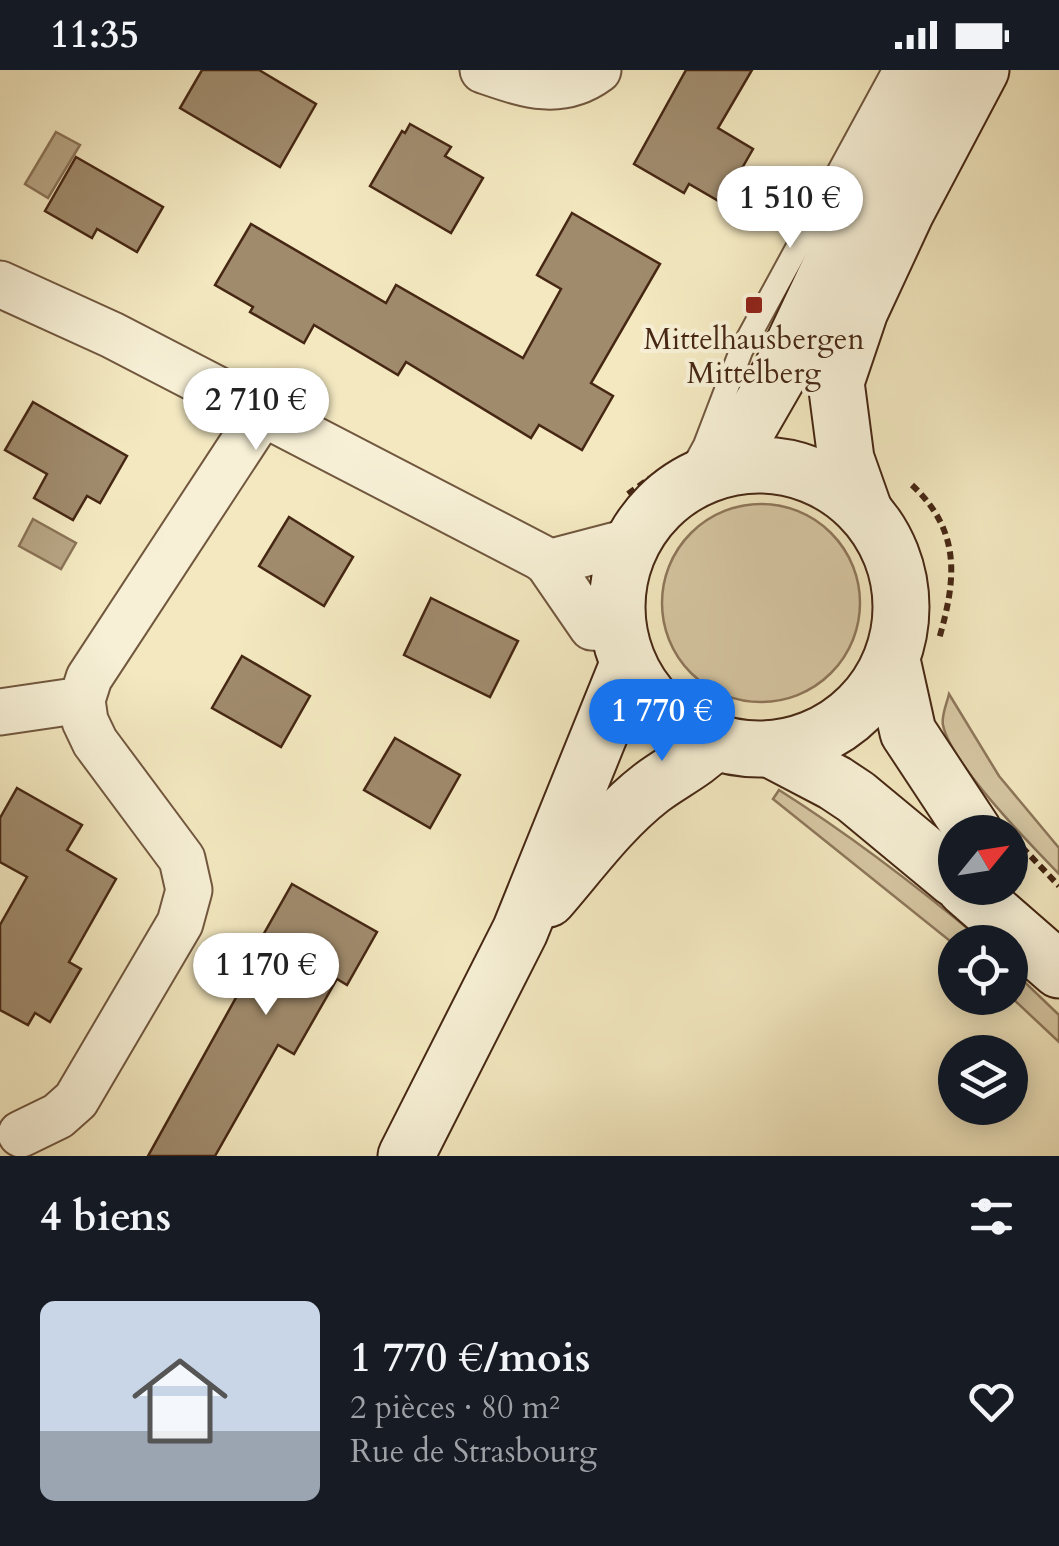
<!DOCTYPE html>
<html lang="fr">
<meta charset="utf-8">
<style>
body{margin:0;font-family:Cardo,serif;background:#20242c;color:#f1f3f6;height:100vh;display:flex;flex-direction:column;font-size:38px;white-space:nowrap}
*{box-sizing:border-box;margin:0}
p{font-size:32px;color:#9ea1a6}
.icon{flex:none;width:55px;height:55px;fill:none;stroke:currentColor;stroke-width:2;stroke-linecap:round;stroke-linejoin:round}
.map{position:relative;height:1086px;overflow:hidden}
.side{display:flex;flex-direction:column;background:#171b24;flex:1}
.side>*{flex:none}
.needle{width:65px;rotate:60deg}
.buttons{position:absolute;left:938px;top:745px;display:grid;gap:20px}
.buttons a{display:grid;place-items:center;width:90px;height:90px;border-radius:50%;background:#171b24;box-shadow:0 5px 25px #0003;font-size:50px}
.price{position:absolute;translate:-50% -85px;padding:0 22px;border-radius:35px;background:#fff;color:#222;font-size:32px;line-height:65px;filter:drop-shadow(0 2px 5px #0008)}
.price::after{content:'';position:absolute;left:50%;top:60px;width:30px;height:22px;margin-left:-15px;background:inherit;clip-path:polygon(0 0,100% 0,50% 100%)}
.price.active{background:#1a73e8;color:#fff}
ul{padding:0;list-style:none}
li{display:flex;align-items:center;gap:30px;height:250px;padding:0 40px}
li+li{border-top:2px solid #363941}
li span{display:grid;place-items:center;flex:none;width:280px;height:200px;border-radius:15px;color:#555}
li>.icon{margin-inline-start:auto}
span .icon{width:120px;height:120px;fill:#fffc;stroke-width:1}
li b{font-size:42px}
h2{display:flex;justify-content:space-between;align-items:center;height:120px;padding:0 40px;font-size:42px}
.status{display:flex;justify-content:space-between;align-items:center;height:70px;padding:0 50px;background:#171b24;direction:ltr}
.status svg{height:28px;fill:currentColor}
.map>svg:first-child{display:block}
.green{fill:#d6c7a3;stroke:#8e775b;stroke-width:2.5}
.water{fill:#b8a685;stroke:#8a7357;stroke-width:2.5}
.building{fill:#a08b6d;stroke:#462713;stroke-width:2.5}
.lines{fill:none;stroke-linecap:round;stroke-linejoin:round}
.lane-casing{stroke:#71573e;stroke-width:26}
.street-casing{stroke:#71573e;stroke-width:49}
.secondary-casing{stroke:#462713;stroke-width:59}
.path{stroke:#462713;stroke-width:6;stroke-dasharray:8 5;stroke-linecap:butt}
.lane{stroke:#f7f0d6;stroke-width:22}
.street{stroke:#f7f0d6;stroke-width:45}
.secondary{stroke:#f7f0d6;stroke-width:55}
.poi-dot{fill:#8f2418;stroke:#f7f0d6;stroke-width:4}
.labels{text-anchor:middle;stroke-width:8;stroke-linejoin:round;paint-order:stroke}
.poi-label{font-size:30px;fill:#462713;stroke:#f7f0d6}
</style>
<div class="status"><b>11:35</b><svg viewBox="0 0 49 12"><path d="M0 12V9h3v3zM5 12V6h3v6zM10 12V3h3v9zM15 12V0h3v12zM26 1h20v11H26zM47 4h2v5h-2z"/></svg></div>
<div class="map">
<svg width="1059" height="1086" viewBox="0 0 1059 1086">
<rect width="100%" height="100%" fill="#f3e8c0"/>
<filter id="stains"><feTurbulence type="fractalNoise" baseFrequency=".002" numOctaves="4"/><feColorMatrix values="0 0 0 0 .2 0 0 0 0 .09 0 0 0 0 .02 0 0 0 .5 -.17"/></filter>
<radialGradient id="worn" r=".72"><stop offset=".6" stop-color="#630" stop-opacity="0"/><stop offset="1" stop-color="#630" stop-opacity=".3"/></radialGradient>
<!-- green -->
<g class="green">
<circle cx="761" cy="533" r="99"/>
<path d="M949,624l50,82 60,72v26c-29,-30 -108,-110 -116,-149 -2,-9 4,-22 6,-31z"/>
<path d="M779,720c73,46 139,97 205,152l-29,3 -182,-146z"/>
<polygon points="1010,898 1059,945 1059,972 1010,926"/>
</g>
<!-- water -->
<g class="water">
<polygon points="56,62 80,75 48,128 25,114"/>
<polygon points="33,449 76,473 61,499 19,476"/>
</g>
<!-- building -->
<g class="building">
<polygon points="202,0 259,0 316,34 280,97 180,38"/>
<polygon points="686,0 752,0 718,58 753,79 722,133 689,114 684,123 634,94"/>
<polygon points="410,54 451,77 445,86 483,108 451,163 370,116 402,61 405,63"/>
<polygon points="76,87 163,137 137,182 97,159 92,168 45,141"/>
<polygon points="572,143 660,194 591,313 613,326 582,380 539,355 531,368 406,292 398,305 314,255 304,273 250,242 253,237 215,215 251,154 386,233 396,215 523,288 561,219 537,205"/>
<polygon points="33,332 127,386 100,433 87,426 73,450 34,428 47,404 5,380"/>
<polygon points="289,447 353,487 324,536 259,496"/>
<polygon points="431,528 518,571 490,627 404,585"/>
<polygon points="242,586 310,626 281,677 212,638"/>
<polygon points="395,668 460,705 430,758 364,720"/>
<polygon points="17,718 82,755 67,780 116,809 69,892 81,899 50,952 35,943 28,955 0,940 0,855 27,807 0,792 0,748"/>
<polygon points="292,814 377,862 347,915 337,909 294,984 278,975 215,1086 148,1086 268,870 262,867"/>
</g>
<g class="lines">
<defs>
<polyline id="lane" points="683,415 705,375 741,281 894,0"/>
<g id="street">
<path d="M483,0c41,14 77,28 115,0"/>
<polyline points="0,214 112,265 540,487 548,493 592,557 618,559"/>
<polyline points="548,493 632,471"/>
<polyline points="0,642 82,630 89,608 262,344"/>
<polyline points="21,1064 58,1046 76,1030 180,853 189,820 182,789 95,672 85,651 82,630"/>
</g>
<g id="secondary">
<circle cx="759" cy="537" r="142"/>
<polyline points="718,399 743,367 781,301 923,0"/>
<polyline points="864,440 846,389 836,312 860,241 906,142 981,0"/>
<polyline points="892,590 908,662 974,762"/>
<polyline points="770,679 835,713 856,727 955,809"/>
<polyline points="965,818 1059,900"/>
<path d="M548,829c33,-38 63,-80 103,-111 21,-16 44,-26 63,-46"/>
<polyline points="406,1086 520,861 628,594"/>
</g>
</defs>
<!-- lane casing -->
<use href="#lane" class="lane-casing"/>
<!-- street casing -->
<use href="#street" class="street-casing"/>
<!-- secondary casing -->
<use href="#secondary" class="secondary-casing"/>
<!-- path -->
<g class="path">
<path d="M912,415c50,47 44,95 27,154"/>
<polyline points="628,424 650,408"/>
<polyline points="1022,777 1059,816"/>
</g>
<!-- lane -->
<use href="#lane" class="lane"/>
<!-- street -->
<use href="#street" class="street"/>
<!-- secondary -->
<use href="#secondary" class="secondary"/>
</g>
<!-- markers -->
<rect class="poi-dot" x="744" y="225" width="20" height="20" rx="5"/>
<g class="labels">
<!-- poi labels -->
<g class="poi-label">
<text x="754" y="279">Mittelhausbergen<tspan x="754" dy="34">Mittelberg</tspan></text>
</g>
</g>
<rect width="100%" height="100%" filter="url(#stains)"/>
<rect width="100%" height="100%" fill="url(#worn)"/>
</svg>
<div class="buttons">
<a><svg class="needle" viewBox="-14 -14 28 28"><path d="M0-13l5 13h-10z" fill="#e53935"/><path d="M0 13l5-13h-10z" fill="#9ea1a6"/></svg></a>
<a><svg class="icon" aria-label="locate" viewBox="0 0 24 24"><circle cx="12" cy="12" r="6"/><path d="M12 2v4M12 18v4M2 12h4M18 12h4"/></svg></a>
<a><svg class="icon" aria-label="layers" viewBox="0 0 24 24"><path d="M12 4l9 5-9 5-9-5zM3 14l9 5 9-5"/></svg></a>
</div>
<b class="price" style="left:790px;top:181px">1 510 €</b>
<b class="price" style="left:256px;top:383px">2 710 €</b>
<b class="price active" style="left:662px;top:694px">1 770 €</b>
<b class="price" style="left:266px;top:948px">1 170 €</b>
</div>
<section class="side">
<h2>4 biens<svg class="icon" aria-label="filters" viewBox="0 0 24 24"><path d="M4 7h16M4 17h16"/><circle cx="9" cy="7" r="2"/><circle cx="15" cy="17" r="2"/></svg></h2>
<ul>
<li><span style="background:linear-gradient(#c9d6e8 65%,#9aa5b1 0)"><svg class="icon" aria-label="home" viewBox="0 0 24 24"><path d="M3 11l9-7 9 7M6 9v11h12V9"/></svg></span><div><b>1 770 €/mois</b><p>2 pièces · 80 m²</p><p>Rue de Strasbourg</p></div><svg class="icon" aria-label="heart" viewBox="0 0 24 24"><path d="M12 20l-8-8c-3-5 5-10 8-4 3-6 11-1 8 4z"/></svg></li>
</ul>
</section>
